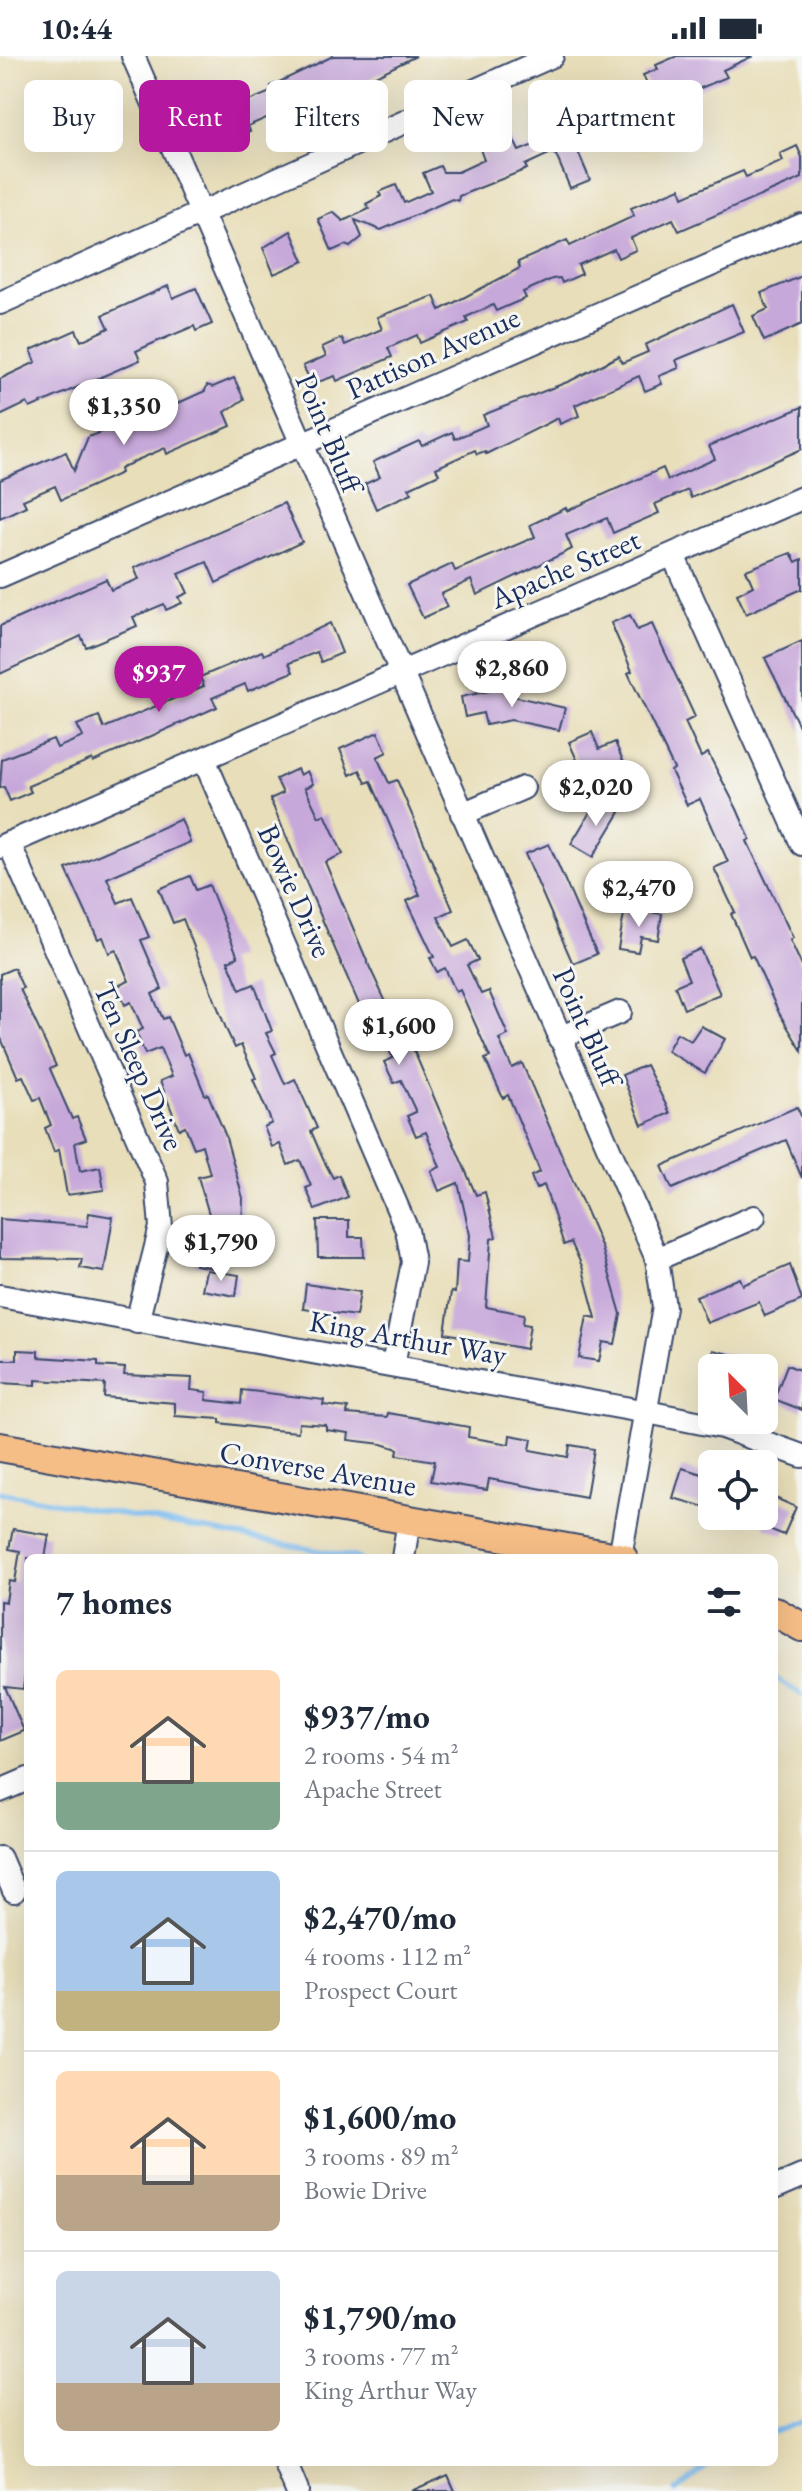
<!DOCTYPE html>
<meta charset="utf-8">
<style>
body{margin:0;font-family:"EB Garamond",serif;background:#f6f6f7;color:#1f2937;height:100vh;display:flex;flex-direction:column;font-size:30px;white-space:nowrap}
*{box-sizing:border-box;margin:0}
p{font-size:26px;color:#747a83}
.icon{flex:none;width:44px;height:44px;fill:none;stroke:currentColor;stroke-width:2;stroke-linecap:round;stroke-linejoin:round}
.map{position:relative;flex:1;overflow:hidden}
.side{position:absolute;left:24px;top:1498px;width:754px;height:912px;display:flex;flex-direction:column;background:#fff;border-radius:12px;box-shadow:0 8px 32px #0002}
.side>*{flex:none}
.top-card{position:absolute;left:24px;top:24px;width:754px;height:72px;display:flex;gap:16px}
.needle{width:52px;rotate:336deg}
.tools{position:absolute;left:698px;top:1298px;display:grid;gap:16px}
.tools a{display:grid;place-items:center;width:80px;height:80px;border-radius:12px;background:#fff;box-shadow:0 8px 32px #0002;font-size:40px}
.price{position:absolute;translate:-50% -68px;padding:0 18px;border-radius:28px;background:#fff;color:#222;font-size:26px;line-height:52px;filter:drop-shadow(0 2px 4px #0008)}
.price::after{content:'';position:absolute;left:50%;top:48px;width:24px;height:18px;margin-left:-12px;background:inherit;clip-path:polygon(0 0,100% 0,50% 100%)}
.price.on{background:#b5179e;color:#fff}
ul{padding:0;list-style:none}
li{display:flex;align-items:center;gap:24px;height:200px;padding:0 32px}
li+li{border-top:2px solid #e0e1e3}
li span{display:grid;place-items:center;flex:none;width:224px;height:160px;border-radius:12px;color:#555}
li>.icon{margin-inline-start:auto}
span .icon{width:96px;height:96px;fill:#fffc;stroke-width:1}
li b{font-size:34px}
h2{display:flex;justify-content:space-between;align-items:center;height:96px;padding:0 32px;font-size:34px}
.chip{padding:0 28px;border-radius:12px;background:#fff;box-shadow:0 8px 32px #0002;font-size:28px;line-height:72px}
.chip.on{background:#b5179e;color:#fff}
.status{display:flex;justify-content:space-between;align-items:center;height:56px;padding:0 40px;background:#fff;direction:ltr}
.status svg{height:22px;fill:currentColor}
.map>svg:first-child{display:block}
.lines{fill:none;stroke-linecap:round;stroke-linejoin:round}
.stream{stroke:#7cbcf0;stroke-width:5}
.building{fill:#c7a8da}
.minor-casing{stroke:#3a496c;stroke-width:26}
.major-casing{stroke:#3a496c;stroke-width:32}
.minor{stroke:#fff;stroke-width:22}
.major{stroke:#f6be87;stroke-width:28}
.labels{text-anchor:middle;stroke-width:6;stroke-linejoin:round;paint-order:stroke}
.street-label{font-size:30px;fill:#1b2f5e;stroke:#f6f6f2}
</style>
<div class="status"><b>10:44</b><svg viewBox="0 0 49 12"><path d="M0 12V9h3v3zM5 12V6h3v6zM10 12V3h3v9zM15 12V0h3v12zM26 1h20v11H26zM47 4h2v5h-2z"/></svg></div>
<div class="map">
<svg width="802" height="2435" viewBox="0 0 802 2435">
<rect width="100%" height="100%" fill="#f6f6f2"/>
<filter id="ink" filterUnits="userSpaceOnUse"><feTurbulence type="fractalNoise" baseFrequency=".0125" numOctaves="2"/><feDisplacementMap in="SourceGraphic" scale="16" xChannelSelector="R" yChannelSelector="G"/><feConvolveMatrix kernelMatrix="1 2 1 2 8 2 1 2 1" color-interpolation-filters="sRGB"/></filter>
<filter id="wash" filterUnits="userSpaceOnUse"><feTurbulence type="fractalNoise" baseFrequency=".006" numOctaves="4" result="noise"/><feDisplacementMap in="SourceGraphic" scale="32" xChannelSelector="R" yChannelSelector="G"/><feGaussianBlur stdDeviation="1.8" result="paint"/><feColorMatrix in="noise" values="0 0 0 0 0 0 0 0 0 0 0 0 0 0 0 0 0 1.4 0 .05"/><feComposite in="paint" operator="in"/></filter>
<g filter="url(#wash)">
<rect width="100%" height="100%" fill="#e8deb9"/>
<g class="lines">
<!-- stream -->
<g class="stream">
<polyline points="0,1436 359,1502"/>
<polyline points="774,1621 802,1639"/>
<polyline points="774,2376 802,2366"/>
<polyline points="675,2435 713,2406"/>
</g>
</g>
<g id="blocks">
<!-- building -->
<g class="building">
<polygon points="333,0 416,0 339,38 335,29 305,43 308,51 286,60 284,54 248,70 250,75 217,89 203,57 237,43 239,49 273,35 271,30"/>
<polygon points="677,0 753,0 723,14 727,21 672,44 675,51 639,66 640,70 605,85 603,79 576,91 590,124 570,132 556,99 551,97 525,109 527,113 459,140 458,145 452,143 381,174 355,164 362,181 350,191 345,189 332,195 318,163 333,156 343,165 369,153 366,148 381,140 379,136 396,129 404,147 431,135 423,117 440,110 443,116 458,116 484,104 480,93 512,80 519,95 546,84 538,66 555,59 560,70 593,56 588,45 606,37 611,50 650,34 643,19 658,13 656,9"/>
<polygon points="797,90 802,101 802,122 679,175 673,163 631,182 636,194 618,202 614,193 578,209 582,218 562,227 560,222 552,223 523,236 526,242 496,255 493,249 466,261 468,266 420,287 417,279 388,292 392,301 337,325 335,320 312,328 303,310 326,300 322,291 342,282 345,289 382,273 377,261 434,240 440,254 520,212 518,206 567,184 570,190 634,160 631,152 680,132 683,141 743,115 746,121 783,105 780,98"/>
<polygon points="291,175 304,205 274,218 263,192"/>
<polygon points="802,220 802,268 764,285 753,260 768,253 761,237"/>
<polygon points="168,230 173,242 196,232 212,268 196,275 194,270 156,286 136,295 140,304 30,352 27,347 0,360 0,323 36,306 31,294 76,274 81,285 109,272 103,259"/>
<polygon points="732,248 744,276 676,304 679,312 659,320 662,328 645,335 639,320 575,349 579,360 560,368 558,362 486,398 485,395 477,398 475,394 436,412 439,418 409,432 412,437 376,453 365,428 380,421 373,406 419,385 422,390 452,376 455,383 487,369 483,359 570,325 619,300 622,307 648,296 645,289"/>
<polygon points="234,322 244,343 225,356 231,370 167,398 165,392 135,405 120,413 121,417 61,444 55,430 23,444 26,450 0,462 0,424 66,396 74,415 88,381 119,369 121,373 205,335 207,329 213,331"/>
<polygon points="802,351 802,393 691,442 688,434 655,448 659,457 613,477 607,462 566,479 572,493 477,539 471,524 441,538 447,551 423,562 407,529 452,508 455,515 535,481 530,469 566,452 567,455 663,412 668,424 715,403 709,390"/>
<polygon points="284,447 302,486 216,527 207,506 179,518 188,537 179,541 182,547 166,554 164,548 133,561 137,570 86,591 81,580 0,618 0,570 106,523 111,534 139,523 134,512"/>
<polygon points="791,497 796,506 802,503 802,533 746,558 737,538 753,530 746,514"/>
<polygon points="630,559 637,574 652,568 695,661 685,666 701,701 708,697 737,753 750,783 747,785 793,882 790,884 802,910 802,995 779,957 753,900 750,901 731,858 735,856 714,812 728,806 700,743 687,749 671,715 674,713 628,617 632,615 611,567"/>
<polygon points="330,567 342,597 321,606 317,596 289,607 293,616 248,635 245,628 212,642 217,651 93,706 92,703 28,730 31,736 10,745 4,731 0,732 2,703 53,683 57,692 83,681 77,669 99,660 104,672 204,630 200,621 262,595 264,599"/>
<polygon points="802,585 802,676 765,602"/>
<polygon points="502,632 504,638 565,652 559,674 511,664 486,669 483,657 465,661 461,641"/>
<polygon points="378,676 387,696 377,701 389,727 397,724 453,854 438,861 453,891 468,884 478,904 467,909 481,938 489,935 508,979 499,983 512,1012 522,1007 602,1192 621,1258 615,1288 603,1286 599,1305 579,1302 587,1260 596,1262 582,1210 571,1186 564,1189 544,1129 536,1133 531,1120 540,1116 534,1101 508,1039 503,1042 485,1003 490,1001 460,934 456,936 445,912 437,916 430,902 434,901 407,845 420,839 371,725 366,727 360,714 350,719 340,693"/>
<polygon points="592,676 599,693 615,686 627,714 589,731 569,686"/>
<polygon points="297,713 300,719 307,715 313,728 305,732 319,761 325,758 343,798 325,806 370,912 400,976 405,974 476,1139 485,1136 496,1181 491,1183 486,1251 524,1258 523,1268 530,1269 526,1293 445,1277 451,1236 455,1237 457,1205 468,1206 470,1179 458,1127 439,1135 431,1115 440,1111 426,1076 416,1080 407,1060 416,1056 401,1024 394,1027 384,1006 393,1002 379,972 371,976 270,743 283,737 276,723"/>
<polygon points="598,743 620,756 593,801 571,788"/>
<polygon points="181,763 190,786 107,822 118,847 132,841 149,881 141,884 162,933 152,938 163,963 168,961 184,999 188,997 205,1039 208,1038 225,1078 243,1142 241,1202 213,1202 213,1212 195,1209 199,1188 202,1189 203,1165 211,1165 198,1121 210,1118 202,1089 194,1092 185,1070 179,1073 160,1025 172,1020 160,992 145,998 136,976 143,973 131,946 125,949 117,930 129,925 116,894 109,897 103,881 98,883 66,813"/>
<polygon points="549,788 597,898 573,908 525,798"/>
<polygon points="190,820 196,834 209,829 238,901 228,905 240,934 254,928 272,975 266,977 276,997 272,999 285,1028 295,1023 317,1072 311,1075 323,1103 333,1122 339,1119 348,1141 315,1154 306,1132 311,1130 300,1104 288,1109 280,1088 272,1091 264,1071 272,1067 253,1023 256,1022 241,989 235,992 227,975 183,863 173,867 159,833"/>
<polygon points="625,852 662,858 658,884 641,881 638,896 618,893"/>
<polygon points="700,893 720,938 684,953 675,930 689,924 680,902"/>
<polygon points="14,912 23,932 20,933 56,1010 50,1013 72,1063 77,1061 86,1083 75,1087 80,1115 100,1111 104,1134 67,1139 59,1093 54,1096 45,1072 51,1069 40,1042 34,1044 23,1020 18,1022 0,980 0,918"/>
<polygon points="701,970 725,983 705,1017 667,995 677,977 691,985"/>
<polygon points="646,1009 670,1057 642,1069 622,1019"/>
<polygon points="797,1051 802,1062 802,1122 786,1084 672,1133 662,1110"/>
<polygon points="89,1157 113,1161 104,1216 80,1212 82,1203 0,1202 0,1163 87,1170"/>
<polygon points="317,1164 349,1164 349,1181 363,1181 364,1201 318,1201"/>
<polygon points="790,1209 802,1244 765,1260 759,1246 707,1267 696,1240 740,1222 743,1229"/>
<polygon points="206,1214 239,1219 236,1240 202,1234"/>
<polygon points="306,1228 360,1236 356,1260 303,1253"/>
<polygon points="17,1294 38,1295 38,1301 98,1305 98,1310 125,1312 124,1319 192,1322 191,1334 207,1336 206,1344 241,1348 242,1334 324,1344 323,1349 348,1352 347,1358 387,1361 388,1357 469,1371 468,1381 509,1388 510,1379 532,1383 530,1394 568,1401 570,1389 594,1393 586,1441 489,1423 487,1434 431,1425 435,1405 397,1399 398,1393 382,1388 348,1384 349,1377 326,1374 326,1369 299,1367 298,1376 274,1374 220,1367 220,1363 175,1360 175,1347 104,1341 105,1328 36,1324 36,1329 0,1327 0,1304 17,1304"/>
<polygon points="713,1294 765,1307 765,1312 709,1312"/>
<polygon points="787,1309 802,1315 802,1354 774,1343"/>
<polygon points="682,1412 712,1421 712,1453 673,1442"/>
<polygon points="764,1437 796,1451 784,1479 764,1471"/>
<polygon points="13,1473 49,1479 45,1502 28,1502 28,1596 23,1633 5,1631 24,1675 0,1685 0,1545 6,1546 9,1525 15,1526 20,1495 9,1493"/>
<polygon points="448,2419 455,2435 411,2435"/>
</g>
</g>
</g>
<g filter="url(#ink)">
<use href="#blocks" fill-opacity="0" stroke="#3a496c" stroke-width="2"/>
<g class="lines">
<defs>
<g id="minor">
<polyline points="133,0 657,1203 664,1251 620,1501"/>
<polyline points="0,247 552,0"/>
<polyline points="673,499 802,788"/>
<polyline points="0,520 802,169"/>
<polyline points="204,703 407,1174 413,1206 393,1309"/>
<polyline points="462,758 523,732"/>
<polyline points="9,787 157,1126 161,1171 137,1266"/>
<polyline points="0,791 802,442"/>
<polyline points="559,982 620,956"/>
<polyline points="657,1203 754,1161"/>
<polyline points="0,1240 647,1356 722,1371 802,1400"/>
<polyline points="403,1502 409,1464"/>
<polyline points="0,1735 28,1723"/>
<polyline points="0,1802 14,1835"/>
<polyline points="774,2132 802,2120"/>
<polyline points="285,2406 297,2435"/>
</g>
<g id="major">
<polyline points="0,1391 623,1502"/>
<polyline points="774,1555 802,1571"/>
</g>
</defs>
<!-- minor casing -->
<use href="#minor" class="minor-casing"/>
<!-- major casing -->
<use href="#major" class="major-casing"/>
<!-- minor -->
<use href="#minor" class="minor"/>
<!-- major -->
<use href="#major" class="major"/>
</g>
</g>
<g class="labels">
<!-- street labels -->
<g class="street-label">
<text transform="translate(433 297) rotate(-24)" y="10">Pattison Avenue</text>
<text transform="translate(329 377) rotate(67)" y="10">Point Bluff</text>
<text transform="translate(565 513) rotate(-23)" y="10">Apache Street</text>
<text transform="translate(295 835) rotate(66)" y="10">Bowie Drive</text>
<text transform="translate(587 971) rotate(66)" y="10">Point Bluff</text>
<text transform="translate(139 1010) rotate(66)" y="10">Ten Sleep Drive</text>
<text transform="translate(408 1282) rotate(10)" y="10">King Arthur Way</text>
<text transform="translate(318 1413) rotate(10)" y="10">Converse Avenue</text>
</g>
</g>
</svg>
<div class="tools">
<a><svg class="needle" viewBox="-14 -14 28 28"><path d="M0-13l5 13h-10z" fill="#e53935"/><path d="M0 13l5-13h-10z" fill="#747a83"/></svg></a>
<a><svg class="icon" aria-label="locate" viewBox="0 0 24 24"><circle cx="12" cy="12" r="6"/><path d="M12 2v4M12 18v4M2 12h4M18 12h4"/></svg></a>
</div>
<b class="price" style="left:124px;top:391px">$1,350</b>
<b class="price" style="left:512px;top:653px">$2,860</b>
<b class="price on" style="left:159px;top:658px">$937</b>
<b class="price" style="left:596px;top:772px">$2,020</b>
<b class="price" style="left:639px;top:873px">$2,470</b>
<b class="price" style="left:399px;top:1011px">$1,600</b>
<b class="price" style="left:221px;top:1227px">$1,790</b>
<div class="top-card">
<a class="chip">Buy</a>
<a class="chip on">Rent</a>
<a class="chip">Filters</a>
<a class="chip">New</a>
<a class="chip">Apartment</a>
</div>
<section class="side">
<h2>7 homes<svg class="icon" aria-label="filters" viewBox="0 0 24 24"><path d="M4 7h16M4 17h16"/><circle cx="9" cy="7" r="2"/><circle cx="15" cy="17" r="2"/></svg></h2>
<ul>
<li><span style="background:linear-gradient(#ffd9b3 70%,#7fa58c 0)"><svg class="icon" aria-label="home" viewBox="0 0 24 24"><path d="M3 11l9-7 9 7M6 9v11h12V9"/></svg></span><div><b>$937/mo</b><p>2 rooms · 54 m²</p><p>Apache Street</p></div></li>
<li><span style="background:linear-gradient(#a9c7e8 75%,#c2b280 0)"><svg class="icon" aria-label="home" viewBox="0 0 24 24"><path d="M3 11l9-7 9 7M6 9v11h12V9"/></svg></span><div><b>$2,470/mo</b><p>4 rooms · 112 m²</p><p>Prospect Court</p></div></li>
<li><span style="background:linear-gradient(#ffd9b3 65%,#b9a48a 0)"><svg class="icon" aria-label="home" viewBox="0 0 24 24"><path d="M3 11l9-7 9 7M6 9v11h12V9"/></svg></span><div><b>$1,600/mo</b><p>3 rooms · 89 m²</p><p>Bowie Drive</p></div></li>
<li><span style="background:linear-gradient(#c9d6e8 70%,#b9a48a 0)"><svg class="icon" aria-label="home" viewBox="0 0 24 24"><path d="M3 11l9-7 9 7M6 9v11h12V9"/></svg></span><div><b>$1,790/mo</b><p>3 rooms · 77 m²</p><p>King Arthur Way</p></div></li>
</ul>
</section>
</div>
